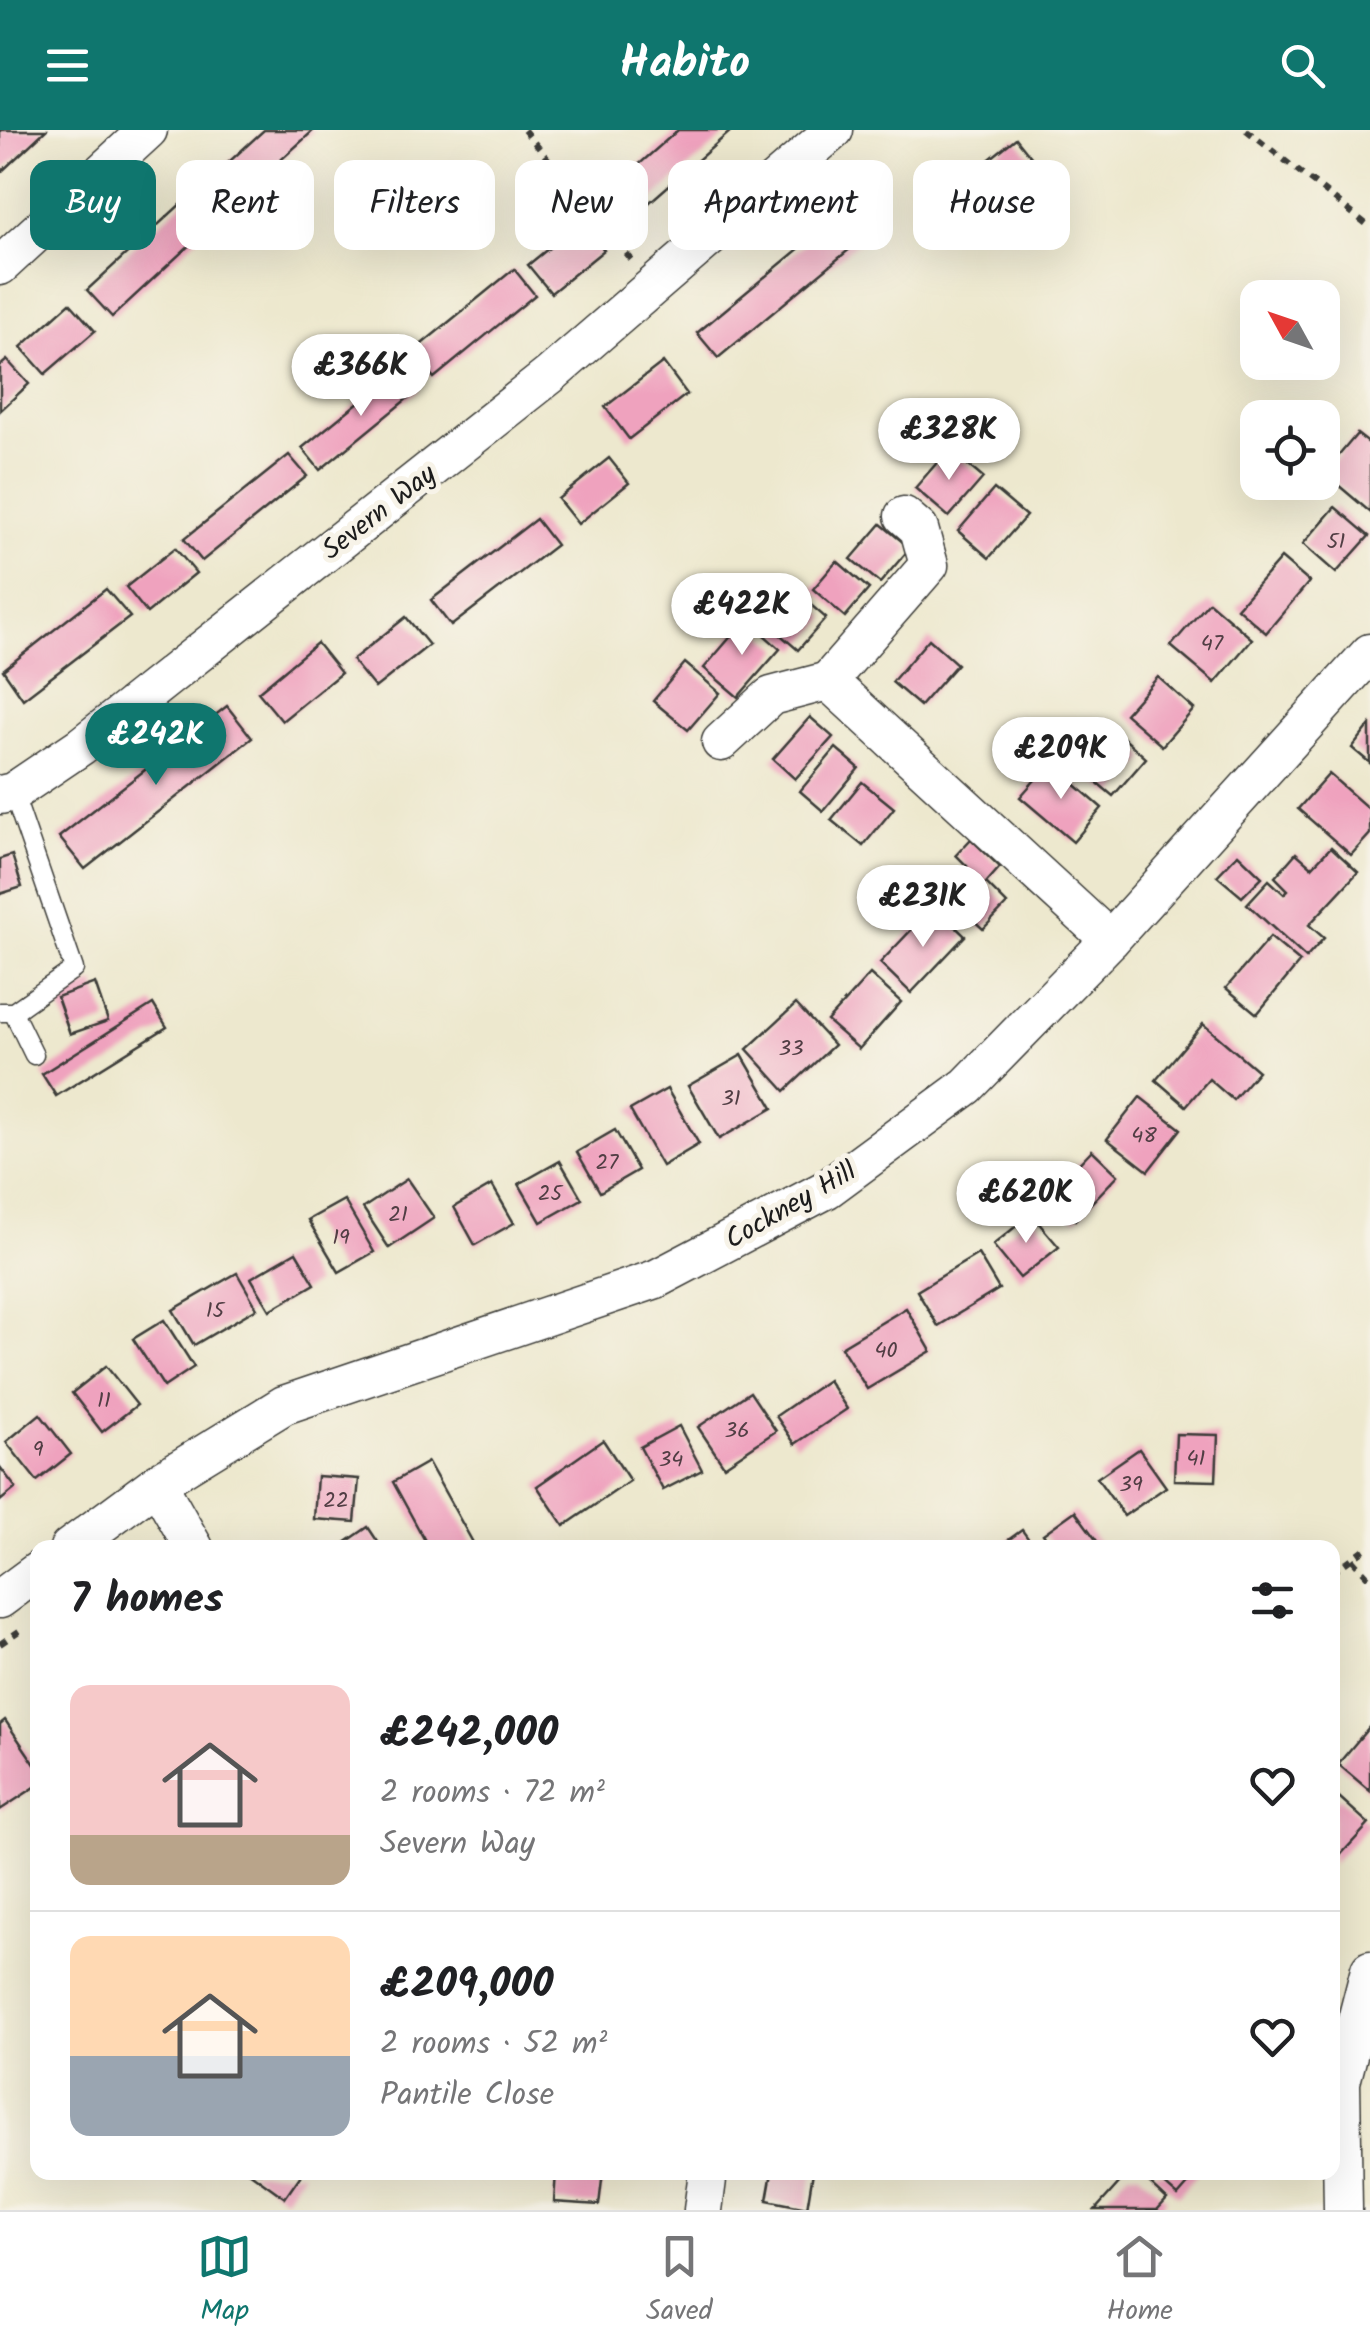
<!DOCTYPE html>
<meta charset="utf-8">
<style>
body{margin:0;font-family:Kalam,sans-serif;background:#f6f6f6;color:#202124;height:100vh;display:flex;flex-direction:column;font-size:38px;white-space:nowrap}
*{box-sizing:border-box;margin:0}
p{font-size:32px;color:#757577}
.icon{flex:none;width:55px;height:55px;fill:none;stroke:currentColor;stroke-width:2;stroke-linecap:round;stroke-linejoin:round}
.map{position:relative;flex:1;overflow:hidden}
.sheet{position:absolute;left:30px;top:1410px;width:1310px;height:640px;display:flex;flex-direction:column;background:#fff;border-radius:20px;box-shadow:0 10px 40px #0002}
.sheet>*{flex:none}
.top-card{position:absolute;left:30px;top:30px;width:1310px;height:90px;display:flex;gap:20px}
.needle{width:65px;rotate:310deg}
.tools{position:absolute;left:1240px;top:150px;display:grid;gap:20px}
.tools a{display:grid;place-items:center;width:100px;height:100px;border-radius:20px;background:#fff;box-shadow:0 10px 40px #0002;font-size:50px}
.price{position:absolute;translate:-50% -85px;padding:0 22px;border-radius:35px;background:#fff;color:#222;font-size:32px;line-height:65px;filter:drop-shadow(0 2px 5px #0008)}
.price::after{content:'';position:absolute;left:50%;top:60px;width:30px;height:22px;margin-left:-15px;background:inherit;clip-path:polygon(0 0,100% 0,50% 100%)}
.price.selected{background:#0f766e;color:#fff}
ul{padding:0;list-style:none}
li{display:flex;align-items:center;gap:30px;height:250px;padding:0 40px}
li+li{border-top:2px solid #e0e0e0}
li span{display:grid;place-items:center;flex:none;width:280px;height:200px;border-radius:20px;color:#555}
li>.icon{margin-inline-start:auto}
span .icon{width:120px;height:120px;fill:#fffc;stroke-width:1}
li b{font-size:42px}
h2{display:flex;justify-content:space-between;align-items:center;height:120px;padding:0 40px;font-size:42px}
.tag{padding:0 35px;border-radius:20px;background:#fff;box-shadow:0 10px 40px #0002;font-size:35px;line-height:90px}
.tag.selected{background:#0f766e;color:#fff}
header{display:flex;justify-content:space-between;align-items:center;height:130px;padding:0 40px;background:#0f766e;color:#fff;font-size:45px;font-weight:800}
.tab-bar{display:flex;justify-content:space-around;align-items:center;height:140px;border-top:2px solid #e0e0e0;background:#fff;font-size:28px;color:#757577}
.tab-bar a{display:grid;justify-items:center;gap:5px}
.tab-bar .selected{color:#0f766e}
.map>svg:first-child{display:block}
.building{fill:#efa2be}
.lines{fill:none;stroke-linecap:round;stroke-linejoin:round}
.service-casing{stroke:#3b3b37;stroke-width:21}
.minor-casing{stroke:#3b3b37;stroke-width:41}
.path{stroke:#3b3b37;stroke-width:6;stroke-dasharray:8 8;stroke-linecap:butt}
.service{stroke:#fff;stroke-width:18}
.minor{stroke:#fff;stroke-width:38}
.labels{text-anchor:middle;stroke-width:10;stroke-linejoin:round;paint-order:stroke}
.number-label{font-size:22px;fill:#513e44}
.street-label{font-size:28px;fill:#1c1c1c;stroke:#f7f3e8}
</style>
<header><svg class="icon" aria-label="menu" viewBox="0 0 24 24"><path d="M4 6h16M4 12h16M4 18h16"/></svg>Habito<svg class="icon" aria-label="search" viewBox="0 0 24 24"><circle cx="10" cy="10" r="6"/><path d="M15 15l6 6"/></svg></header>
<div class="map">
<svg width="1370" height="2080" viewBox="0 0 1370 2080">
<rect width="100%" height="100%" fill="#f7f3e8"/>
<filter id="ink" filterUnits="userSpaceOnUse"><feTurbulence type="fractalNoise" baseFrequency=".01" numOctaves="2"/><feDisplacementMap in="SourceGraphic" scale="20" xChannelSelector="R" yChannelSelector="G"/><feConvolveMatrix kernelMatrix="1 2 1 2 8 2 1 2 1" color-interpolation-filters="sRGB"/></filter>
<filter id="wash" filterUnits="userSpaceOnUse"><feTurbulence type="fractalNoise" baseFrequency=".0048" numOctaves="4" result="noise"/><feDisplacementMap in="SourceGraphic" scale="40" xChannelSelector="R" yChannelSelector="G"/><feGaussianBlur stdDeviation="2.25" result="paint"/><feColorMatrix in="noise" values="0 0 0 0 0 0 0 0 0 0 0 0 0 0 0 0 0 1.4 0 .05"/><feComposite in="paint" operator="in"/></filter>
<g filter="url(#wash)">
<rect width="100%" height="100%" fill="#ede8ce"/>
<g id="blocks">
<!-- building -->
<g class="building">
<polygon points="0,0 46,0 0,43"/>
<polygon points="264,0 314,0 221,84 198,60"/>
<polygon points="678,0 732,0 634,86 610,60"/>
<polygon points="1016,8 1040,38 955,106 931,76"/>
<polygon points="859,69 880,94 718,228 697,203"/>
<polygon points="184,71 209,97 112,187 87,160"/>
<polygon points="581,92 604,120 551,163 528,135"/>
<polygon points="514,139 535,165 434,248 412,222"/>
<polygon points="70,173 95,201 45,244 21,217"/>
<polygon points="7,230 29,254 0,281 0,236"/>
<polygon points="663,232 687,264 629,309 605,277"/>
<polygon points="402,237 419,259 320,340 302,318"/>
<polygon points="1357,304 1370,314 1370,382 1324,343"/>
<polygon points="949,319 983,348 949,387 915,358"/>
<polygon points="289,325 307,346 202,431 184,409"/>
<polygon points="609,328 629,353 578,394 558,369"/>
<polygon points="994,359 1026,386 989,428 958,401"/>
<polygon points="1335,377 1369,406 1336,443 1303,414"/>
<polygon points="536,389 556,415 451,496 431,470"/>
<polygon points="881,394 910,418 880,453 851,429"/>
<polygon points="175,418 196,443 147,483 126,457"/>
<polygon points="1281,428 1309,452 1266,503 1237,478"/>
<polygon points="837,431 869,459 845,487 813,459"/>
<polygon points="789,456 826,488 798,520 761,488"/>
<polygon points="106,459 130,487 23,569 3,540"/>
<polygon points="1209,472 1252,509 1215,553 1171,516"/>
<polygon points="406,487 429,515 375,558 352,530"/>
<polygon points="746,489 780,519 738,567 704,538"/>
<polygon points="929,509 957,534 920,576 892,552"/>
<polygon points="317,513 341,543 282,591 258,562"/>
<polygon points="685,533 720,563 688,600 653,571"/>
<polygon points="1158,547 1194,579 1162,616 1125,584"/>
<polygon points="227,576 252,608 85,739 59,707"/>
<polygon points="810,587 833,607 795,649 773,629"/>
<polygon points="1109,595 1146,628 1113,666 1075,634"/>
<polygon points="1370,595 1370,633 1352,618"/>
<polygon points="836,618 859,638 823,681 800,661"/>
<polygon points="1050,633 1102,678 1073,712 1020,667"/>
<polygon points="1329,644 1370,680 1370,704 1351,725 1298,679"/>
<polygon points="862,652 894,678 863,716 831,690"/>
<polygon points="971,709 1000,737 986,753 1007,774 983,799 942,761 967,736 956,725"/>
<polygon points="1331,717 1358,742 1309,795 1324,808 1306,828 1247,774 1269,750 1284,764 1288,760 1275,747 1296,723 1312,737"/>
<polygon points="1238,724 1262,747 1242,767 1217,746"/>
<polygon points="12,725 22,757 0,764 0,729"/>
<polygon points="934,776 965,806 911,863 880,833"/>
<polygon points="1270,807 1300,832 1257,884 1226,858"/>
<polygon points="870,844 901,872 859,919 827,891"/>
<polygon points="95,853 108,891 70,904 57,867"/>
<polygon points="153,874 167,897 56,966 42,944"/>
<polygon points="796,874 834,915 785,961 747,919"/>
<polygon points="1203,894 1258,941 1233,970 1209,949 1186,976 1156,950"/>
<polygon points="742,925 773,978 719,1009 688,956"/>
<polygon points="667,959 699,1014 662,1036 630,980"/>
<polygon points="1140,967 1181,999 1148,1041 1107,1009"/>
<polygon points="615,1000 638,1040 600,1062 577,1022"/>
<polygon points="1092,1020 1118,1045 1075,1090 1049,1065"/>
<polygon points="560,1031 582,1069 541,1092 519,1054"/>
<polygon points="407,1049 434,1088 389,1118 363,1078"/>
<polygon points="492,1055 514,1093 475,1115 454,1077"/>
<polygon points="344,1070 374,1122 339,1142 308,1090"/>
<polygon points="1031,1084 1059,1117 1020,1148 993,1115"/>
<polygon points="296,1122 315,1154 270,1180 251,1148"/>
<polygon points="978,1124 999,1159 938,1196 917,1161"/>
<polygon points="237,1143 257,1178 194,1215 173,1180"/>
<polygon points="906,1178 931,1221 867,1259 841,1217"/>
<polygon points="164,1190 194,1237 164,1257 133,1209"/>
<polygon points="106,1236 137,1275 102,1302 72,1263"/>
<polygon points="828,1250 847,1279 795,1314 776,1286"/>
<polygon points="750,1262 776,1301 724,1336 698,1297"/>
<polygon points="40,1284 71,1324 37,1351 6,1312"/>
<polygon points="679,1296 702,1340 663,1360 640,1317"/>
<polygon points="1176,1304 1218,1305 1216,1351 1174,1350"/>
<polygon points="603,1310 630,1351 564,1396 537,1356"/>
<polygon points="1139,1319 1166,1357 1124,1386 1097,1348"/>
<polygon points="428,1332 476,1418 429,1418 393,1352"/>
<polygon points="0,1337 16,1358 0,1371"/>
<polygon points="317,1346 359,1349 355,1392 314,1389"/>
<polygon points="1075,1381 1102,1418 1053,1418 1043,1404"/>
<polygon points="368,1397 382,1418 343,1418 342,1415"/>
<polygon points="1022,1400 1035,1418 997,1418"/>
<polygon points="5,1590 38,1639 38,1655 0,1680 0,1594"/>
<polygon points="1370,1596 1370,1661 1338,1634"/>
<polygon points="1339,1667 1369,1694 1332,1734 1332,1674"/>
<polygon points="249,2042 303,2042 285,2068"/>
<polygon points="556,2042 603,2042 599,2075 554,2072"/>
<polygon points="772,2042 813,2042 807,2078 767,2070"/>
<polygon points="1129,2042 1138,2042 1167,2069 1157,2080 1095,2080"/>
<polygon points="1151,2042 1199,2042 1178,2066"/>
</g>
</g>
</g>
<g filter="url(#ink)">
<use href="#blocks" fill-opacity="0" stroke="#3b3b37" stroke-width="2.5"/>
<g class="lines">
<defs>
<g id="service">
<polyline points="0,882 13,882 74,839 13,662"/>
<polyline points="13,882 34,925"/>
</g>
<g id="minor">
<polyline points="0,136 148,0"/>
<polyline points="828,551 929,435 919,399 904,386"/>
<polyline points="721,612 771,566 828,551 1110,810"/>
<polyline points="0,665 13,662 81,616 550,245 834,0"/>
<polyline points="157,1353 194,1418"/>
<polyline points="69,1418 157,1353 284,1275 656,1149 827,1059 967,956 1110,810 1370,523"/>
<polyline points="0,1469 38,1441"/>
<polyline points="703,2080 708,2042"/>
<polyline points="1343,2080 1341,1952 1370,1840"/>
</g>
</defs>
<!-- service casing -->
<use href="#service" class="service-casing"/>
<!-- minor casing -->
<use href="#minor" class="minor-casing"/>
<!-- path -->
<g class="path">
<polyline points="524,0 632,130"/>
<polyline points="1246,0 1370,97"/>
<polyline points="1352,1429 1370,1449"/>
<polyline points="1332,1443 1370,1415"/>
<polyline points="0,1514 19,1501"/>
</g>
<!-- service -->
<use href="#service" class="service"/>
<!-- minor -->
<use href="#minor" class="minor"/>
</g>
</g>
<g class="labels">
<!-- number labels -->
<g class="number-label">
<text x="1336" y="418">51</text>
<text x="1212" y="520">47</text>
<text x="791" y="925">33</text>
<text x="731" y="975">31</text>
<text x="1144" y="1012">48</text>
<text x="607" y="1039">27</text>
<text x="550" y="1070">25</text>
<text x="398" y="1091">21</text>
<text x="341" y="1114">19</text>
<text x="215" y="1187">15</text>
<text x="886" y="1227">40</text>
<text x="104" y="1277">11</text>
<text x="737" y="1307">36</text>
<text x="38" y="1326">9</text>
<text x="1196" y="1335">41</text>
<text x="671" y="1336">34</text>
<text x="1131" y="1361">39</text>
<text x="336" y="1377">22</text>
</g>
<!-- street labels -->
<g class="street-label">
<text transform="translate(378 381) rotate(-38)" y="10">Severn Way</text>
<text transform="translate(790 1074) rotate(-30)" y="10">Cockney Hill</text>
</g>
</g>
</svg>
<div class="tools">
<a><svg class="needle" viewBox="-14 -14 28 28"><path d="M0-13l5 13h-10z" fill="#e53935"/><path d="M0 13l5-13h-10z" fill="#757577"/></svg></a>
<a><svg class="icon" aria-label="locate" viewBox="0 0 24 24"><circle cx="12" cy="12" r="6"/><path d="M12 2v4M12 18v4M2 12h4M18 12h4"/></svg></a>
</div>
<b class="price" style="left:361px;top:289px">£366K</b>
<b class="price" style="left:949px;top:353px">£328K</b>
<b class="price" style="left:742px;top:528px">£422K</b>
<b class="price selected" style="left:156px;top:658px">£242K</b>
<b class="price" style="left:1061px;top:672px">£209K</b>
<b class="price" style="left:923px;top:820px">£231K</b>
<b class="price" style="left:1026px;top:1116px">£620K</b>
<div class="top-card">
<a class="tag selected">Buy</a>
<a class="tag">Rent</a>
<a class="tag">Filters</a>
<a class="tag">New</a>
<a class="tag">Apartment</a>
<a class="tag">House</a>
</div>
<section class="sheet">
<h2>7 homes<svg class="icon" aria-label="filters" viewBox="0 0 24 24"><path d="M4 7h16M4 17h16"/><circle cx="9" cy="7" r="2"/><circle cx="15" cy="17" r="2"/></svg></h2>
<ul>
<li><span style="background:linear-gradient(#f6c9c9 75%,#b9a48a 0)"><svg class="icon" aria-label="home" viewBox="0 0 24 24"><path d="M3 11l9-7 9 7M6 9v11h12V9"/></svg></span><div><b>£242,000</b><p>2 rooms · 72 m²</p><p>Severn Way</p></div><svg class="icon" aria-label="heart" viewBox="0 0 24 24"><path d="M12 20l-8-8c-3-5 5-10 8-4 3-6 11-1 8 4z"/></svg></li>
<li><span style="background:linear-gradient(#ffd9b3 60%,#9aa5b1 0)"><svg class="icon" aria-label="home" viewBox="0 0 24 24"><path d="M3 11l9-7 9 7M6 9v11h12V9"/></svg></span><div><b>£209,000</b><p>2 rooms · 52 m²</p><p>Pantile Close</p></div><svg class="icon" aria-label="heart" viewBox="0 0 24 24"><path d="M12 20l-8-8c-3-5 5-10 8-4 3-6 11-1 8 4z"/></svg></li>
</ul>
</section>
</div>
<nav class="tab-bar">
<a class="selected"><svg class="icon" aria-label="map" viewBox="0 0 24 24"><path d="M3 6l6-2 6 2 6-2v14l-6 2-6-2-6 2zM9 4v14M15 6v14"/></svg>Map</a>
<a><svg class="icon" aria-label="saved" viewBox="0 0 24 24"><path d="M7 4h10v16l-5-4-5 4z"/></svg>Saved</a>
<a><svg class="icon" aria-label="home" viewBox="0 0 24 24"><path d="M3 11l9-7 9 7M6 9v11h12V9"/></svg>Home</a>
</nav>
